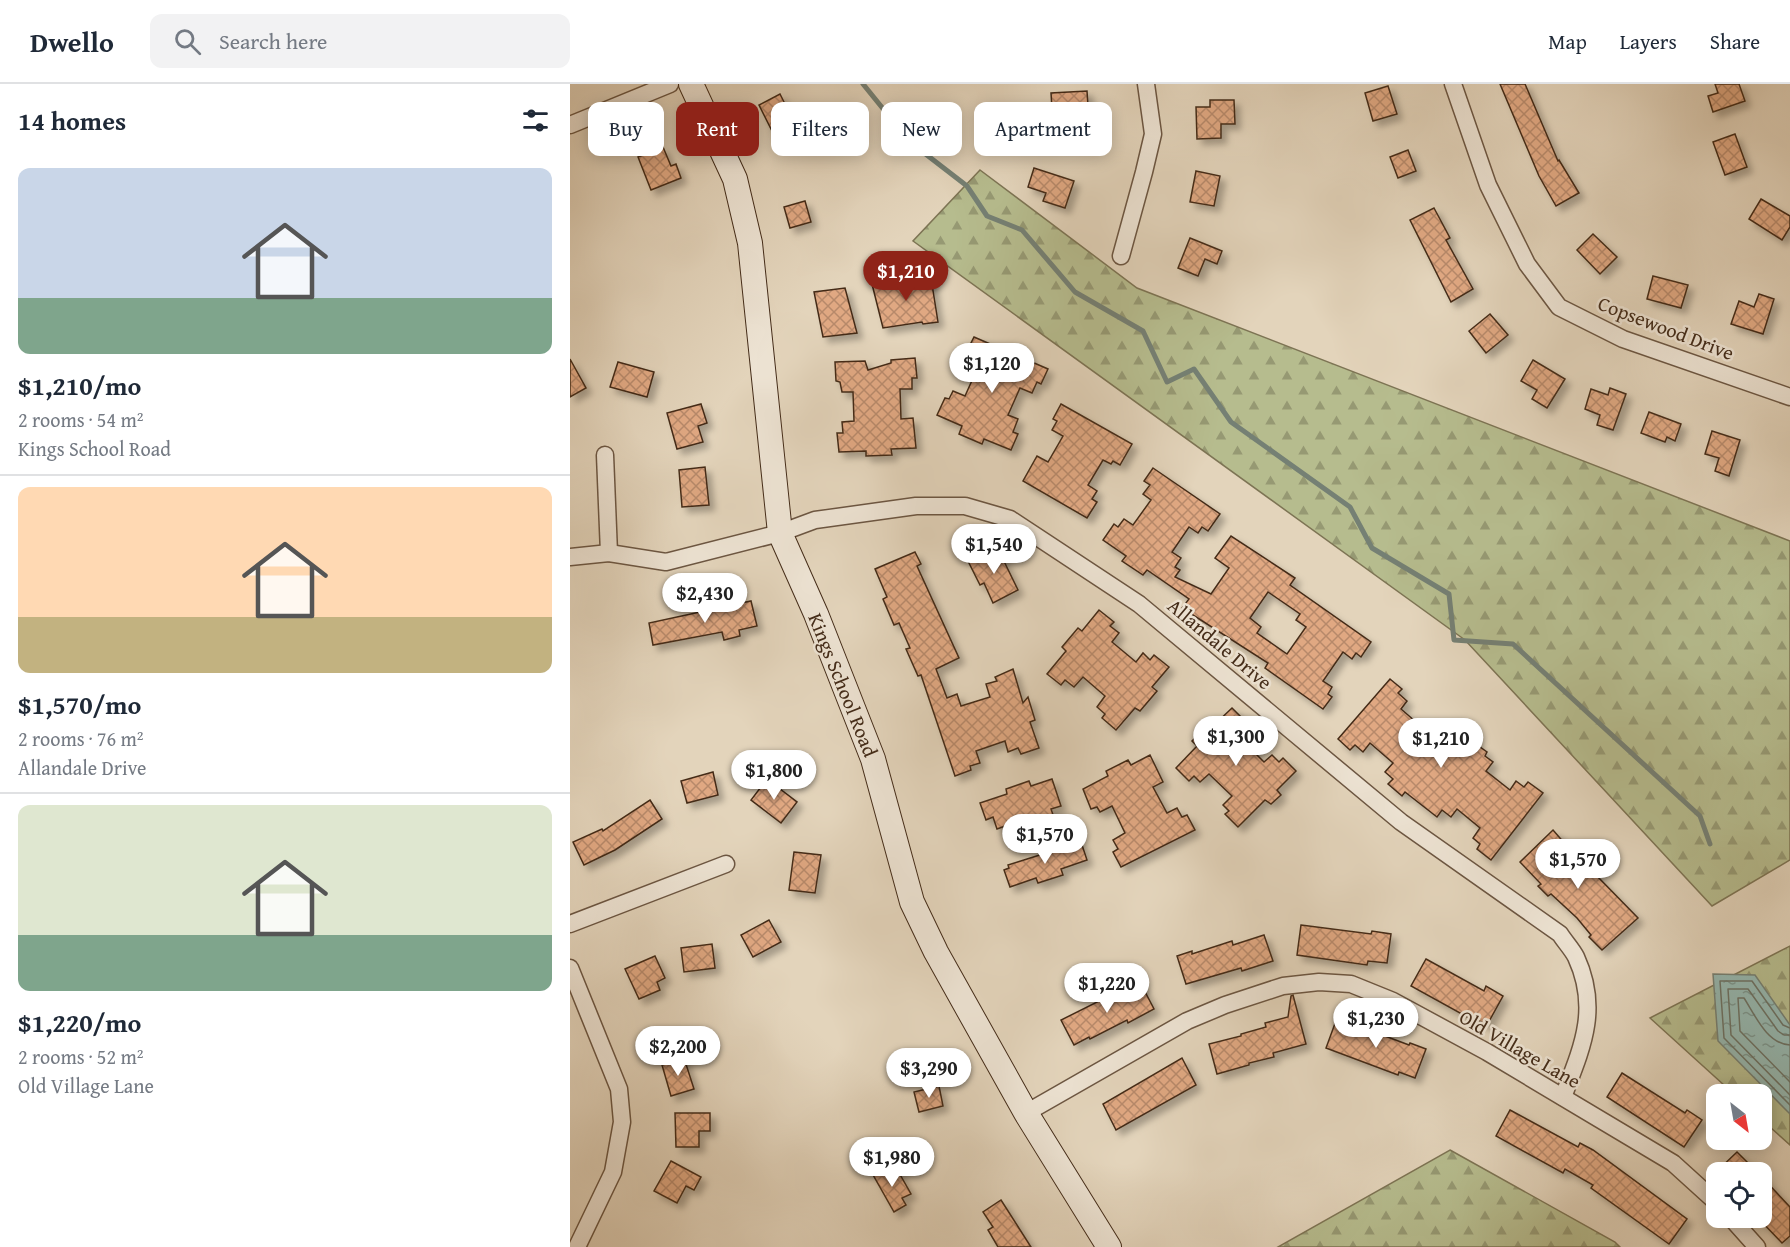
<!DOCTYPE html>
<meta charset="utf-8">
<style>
body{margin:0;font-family:"Gentium Book Plus",serif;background:#f2f2f3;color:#1f2937;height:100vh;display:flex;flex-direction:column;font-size:22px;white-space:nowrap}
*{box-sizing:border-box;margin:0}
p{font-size:20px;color:#747a83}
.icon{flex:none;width:33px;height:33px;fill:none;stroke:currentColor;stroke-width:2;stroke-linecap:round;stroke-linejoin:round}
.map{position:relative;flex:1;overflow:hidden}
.drawer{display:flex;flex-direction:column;background:#fff;width:570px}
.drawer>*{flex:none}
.hud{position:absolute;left:18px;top:18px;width:570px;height:54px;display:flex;gap:12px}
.needle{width:39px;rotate:149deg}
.buttons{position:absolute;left:1136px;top:1000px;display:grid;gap:12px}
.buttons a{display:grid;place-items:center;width:66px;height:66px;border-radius:12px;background:#fff;box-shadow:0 3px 15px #0003;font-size:30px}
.price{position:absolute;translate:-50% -51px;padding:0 14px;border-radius:21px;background:#fff;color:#222;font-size:20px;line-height:39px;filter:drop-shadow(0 2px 3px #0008)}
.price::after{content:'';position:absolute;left:50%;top:36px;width:18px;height:14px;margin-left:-9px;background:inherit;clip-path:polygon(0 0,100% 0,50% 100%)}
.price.on{background:#8f2418;color:#fff}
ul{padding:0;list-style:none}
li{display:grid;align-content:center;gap:12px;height:318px;padding:0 18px}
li+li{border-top:2px solid #e0e1e3}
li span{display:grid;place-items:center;height:186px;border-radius:12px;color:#555}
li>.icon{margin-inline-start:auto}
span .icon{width:108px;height:108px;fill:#fffc;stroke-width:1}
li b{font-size:26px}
h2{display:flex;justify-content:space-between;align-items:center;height:72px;padding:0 18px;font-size:26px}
.tag{padding:0 21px;border-radius:12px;background:#fff;box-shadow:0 3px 15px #0003;font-size:21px;line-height:54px}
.tag.on{background:#8f2418;color:#fff}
header{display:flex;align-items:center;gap:36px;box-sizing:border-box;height:84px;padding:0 30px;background:#fff;border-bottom:2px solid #e0e1e3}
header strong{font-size:28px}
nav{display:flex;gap:33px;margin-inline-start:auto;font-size:21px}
.search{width:420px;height:54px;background:#f2f2f3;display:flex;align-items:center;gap:15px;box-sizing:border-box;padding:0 21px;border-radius:12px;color:#747a83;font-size:22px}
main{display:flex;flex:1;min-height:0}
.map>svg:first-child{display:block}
.forest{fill:url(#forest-firs);stroke:#7d7454;stroke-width:1.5}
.water{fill:url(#water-ripples);stroke:#758074;stroke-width:1.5}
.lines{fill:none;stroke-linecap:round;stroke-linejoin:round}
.shore{stroke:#6c7265;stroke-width:1.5}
.stream{stroke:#758074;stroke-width:5}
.building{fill:url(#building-cross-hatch);stroke:#442c19;stroke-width:1.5;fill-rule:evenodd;filter:url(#shadow)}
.street-casing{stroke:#6c5642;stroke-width:19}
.secondary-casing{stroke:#442c19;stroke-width:26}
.street{stroke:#ede3d3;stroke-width:16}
.secondary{stroke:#ede3d3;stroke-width:24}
.labels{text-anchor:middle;stroke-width:5;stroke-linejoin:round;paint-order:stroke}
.street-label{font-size:20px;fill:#442c19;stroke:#ede3d3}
</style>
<header>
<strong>Dwello</strong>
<div class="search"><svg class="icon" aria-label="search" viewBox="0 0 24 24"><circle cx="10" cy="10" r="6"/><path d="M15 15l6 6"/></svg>Search here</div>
<nav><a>Map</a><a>Layers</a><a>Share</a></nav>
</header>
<main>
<section class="drawer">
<h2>14 homes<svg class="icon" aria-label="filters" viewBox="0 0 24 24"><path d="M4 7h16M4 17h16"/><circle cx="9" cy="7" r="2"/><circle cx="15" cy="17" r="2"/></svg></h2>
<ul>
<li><span style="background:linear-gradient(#c9d6e8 70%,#7fa58c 0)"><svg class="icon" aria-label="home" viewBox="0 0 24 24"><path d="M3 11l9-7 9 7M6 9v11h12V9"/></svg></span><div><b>$1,210/mo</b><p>2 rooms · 54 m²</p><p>Kings School Road</p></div></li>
<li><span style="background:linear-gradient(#ffd9b3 70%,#c2b280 0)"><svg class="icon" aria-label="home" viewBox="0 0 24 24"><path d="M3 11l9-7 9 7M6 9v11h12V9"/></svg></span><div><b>$1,570/mo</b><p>2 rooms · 76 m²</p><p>Allandale Drive</p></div></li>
<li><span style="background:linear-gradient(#dfe7d0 70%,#7fa58c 0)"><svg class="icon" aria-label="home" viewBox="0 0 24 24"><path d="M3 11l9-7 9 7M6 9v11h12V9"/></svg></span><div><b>$1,220/mo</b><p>2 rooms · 52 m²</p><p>Old Village Lane</p></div></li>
</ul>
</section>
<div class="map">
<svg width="1220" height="1163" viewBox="0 0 1220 1163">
<defs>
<pattern id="forest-firs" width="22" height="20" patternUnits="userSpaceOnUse" patternTransform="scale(1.5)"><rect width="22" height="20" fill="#b6bc8e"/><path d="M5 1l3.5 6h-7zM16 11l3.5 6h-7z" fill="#969973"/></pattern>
<pattern id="water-ripples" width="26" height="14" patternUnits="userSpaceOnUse" patternTransform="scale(1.5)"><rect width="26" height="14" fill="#95b8b1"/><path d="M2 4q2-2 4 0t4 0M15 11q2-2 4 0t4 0" fill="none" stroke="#7b968f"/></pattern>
<pattern id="building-cross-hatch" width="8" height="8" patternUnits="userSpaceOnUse" patternTransform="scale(1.5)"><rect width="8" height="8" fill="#e0a882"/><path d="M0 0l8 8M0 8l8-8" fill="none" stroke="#b7896a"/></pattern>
<filter id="shadow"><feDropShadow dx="5.5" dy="5.5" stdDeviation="3" flood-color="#0004"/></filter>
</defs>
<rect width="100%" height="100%" fill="#e3d4bb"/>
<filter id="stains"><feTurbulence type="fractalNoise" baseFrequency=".00333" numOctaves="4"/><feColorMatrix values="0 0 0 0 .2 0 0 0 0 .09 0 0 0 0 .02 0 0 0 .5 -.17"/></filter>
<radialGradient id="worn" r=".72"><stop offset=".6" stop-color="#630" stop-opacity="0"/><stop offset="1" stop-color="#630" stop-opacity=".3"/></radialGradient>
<!-- forest -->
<g class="forest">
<polygon points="410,86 567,204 1220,457 1220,776 1142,822 895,556 343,157"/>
<polygon points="1220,862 1220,1061 1191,1035 1191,1011 1165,1011 1080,934"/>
<polygon points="880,1066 1045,1158 1050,1163 708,1163"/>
</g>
<!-- water -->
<polygon class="water" points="1143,890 1185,891 1220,941 1220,1030 1148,957"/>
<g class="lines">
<!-- shore -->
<g class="shore">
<polyline points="1220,944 1213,941 1182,897 1150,897 1154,954 1220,1021"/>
<polyline points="1220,951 1214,951 1208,947 1178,905 1158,905 1161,951 1220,1011"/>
<path d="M1220,961c-23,-1 -35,-30 -46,-47h-6l2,33 50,51"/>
</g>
<!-- stream -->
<polyline class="stream" points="293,0 340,58 397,102 417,132 452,146 505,208 573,247 597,298 624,285 661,338 780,423 802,464 879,510 884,556 943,560 1130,732 1140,760"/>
</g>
<!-- building -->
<g class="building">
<polygon points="930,0 955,0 988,77 989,76 1009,109 986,122 969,92"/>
<polygon points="1145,0 1169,0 1175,17 1143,28 1138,12 1148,9"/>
<polygon points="818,2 827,30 803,37 795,9"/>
<polygon points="517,7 518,22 515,23 516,38 493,39 492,25 482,25 481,9"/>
<polygon points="210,10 218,26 229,21 236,34 204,51 189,21"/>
<polygon points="640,16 664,16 665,40 651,40 651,54 627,55 626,23 640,23"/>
<polygon points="1165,50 1177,83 1155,91 1143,58"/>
<polygon points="93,63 101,82 106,80 111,94 81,106 68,73"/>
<polygon points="838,66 846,87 828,94 820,73"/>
<polygon points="464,84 504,97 495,124 473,117 476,109 458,103"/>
<polygon points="626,87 650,92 644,122 620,118"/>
<polygon points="1191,115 1220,132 1220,143 1212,156 1179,135"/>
<polygon points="235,117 241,138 220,144 214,123"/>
<polygon points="864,124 880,154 876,156 903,205 881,218 840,136"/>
<polygon points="1023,150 1047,173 1030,190 1007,166"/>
<polygon points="620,154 652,167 647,180 635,175 628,192 608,184"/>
<polygon points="1083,192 1118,201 1111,224 1077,215"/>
<polygon points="361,194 368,238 353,240 352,238 313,244 302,200 332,195 333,198"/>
<polygon points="275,204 287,249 253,253 244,208"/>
<polygon points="1189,210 1204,215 1193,250 1161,240 1169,217 1184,223"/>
<polygon points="920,230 938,251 916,269 899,247"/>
<polygon points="404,253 478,285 471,300 467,298 462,309 450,304 438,331 448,335 443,348 448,350 441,366 414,355 412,360 389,350 392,342 367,331 375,314 379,315 383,307 395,312 408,283 397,278 401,269 397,267"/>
<polygon points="345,274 347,294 342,294 342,305 330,305 331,335 343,334 346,364 321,365 322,371 296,372 296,367 269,368 267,349 273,349 272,338 284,337 283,308 272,308 270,298 266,297 265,278 295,277 298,286 321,279 321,276"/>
<polygon points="0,275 16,304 0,313"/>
<polygon points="963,276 995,295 977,324 962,315 967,306 951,297"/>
<polygon points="48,278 84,288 77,313 40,303"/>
<polygon points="1040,304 1056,310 1043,346 1027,341 1030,331 1015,325 1021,305 1038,311"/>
<polygon points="131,320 137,339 128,342 133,358 107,365 97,329"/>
<polygon points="491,320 562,360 550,381 543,377 541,380 533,376 518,401 527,407 522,415 527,418 517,434 453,397 467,372 478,378 493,352 482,346 487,337 483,335"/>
<polygon points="1079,328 1111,340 1105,357 1097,353 1095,358 1071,349"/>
<polygon points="1142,347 1170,356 1159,392 1145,387 1149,374 1135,370"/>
<polygon points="135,383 139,421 112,423 109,386"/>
<path d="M583,384l67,46 -12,17 -6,-4 -4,6 -9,-6 -17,25 9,6 -6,9 5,3 -5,7 36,17 18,-26 -14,-10 16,-22 64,42 -5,7 81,57 -10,15 -5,-4 -4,6 -9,-7 -20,29 9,6 -4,7 4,3 -9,12 -58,-41 3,-5 -86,-55 7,-9 -42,-29 -4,5 -21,-14 4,-5 -23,-16 11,-16 4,3 6,-8 9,6 18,-25 -8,-6 7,-9 -6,-4zM698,508l32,22 -4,6 10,7 -19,27 -30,-21 4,-6 -11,-9z"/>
<polygon points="427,463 448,506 423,519 414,499 410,501 398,477"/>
<polygon points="345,468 351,480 347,482 389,574 366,585 377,614 387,610 391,622 420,613 416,600 427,597 425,593 443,585 453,619 458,613 465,636 460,638 469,664 451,670 448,664 438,668 435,657 406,667 410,679 400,682 401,686 385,692 351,591 348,592 336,565 340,564 329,539 324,541 313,515 317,513 305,485"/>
<polygon points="181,517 187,542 169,546 170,552 154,556 152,548 83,561 79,539"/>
<polygon points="529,526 544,538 540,542 549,549 542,558 566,578 573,569 580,576 584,571 599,583 582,603 587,607 570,627 565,624 546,646 532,634 535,630 527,623 535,612 513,593 504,603 495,596 491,601 477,590 496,567 492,563 508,544 512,547"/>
<polygon points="820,595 832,605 828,609 837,617 831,625 853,644 861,635 870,643 873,639 901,661 903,658 917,668 915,672 923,678 916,687 940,706 946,697 954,703 958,698 973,709 921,776 907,765 910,760 903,754 910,744 887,725 881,733 872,726 867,733 835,708 832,712 818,700 823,695 815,688 823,679 800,659 793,668 785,661 780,666 768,655"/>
<polygon points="662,624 676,638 672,641 680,649 672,656 694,678 702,671 709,678 713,674 726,687 707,706 711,711 701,720 695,716 668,743 655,730 659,727 653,721 662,712 639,690 630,698 624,692 619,697 606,684 627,662 622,657 640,639 643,642"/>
<polygon points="580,671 593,698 583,703 597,729 607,724 612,733 617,731 625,746 551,783 543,768 548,765 543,756 555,749 542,722 530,728 527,723 521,725 513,705 538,692 536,687 558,676 561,681"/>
<polygon points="143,688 148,711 117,719 111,697"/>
<polygon points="197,695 227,718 211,739 181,716"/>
<polygon points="482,695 491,722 481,725 487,742 445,762 438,741 427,745 423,733 416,736 410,719 437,710 436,705 459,697 461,702"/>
<polygon points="80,716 92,735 45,766 14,781 3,758 32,745 33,747"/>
<polygon points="983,746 1021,790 1022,787 1068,834 1032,866 1019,853 1021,851 1007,834 981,810 978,812 968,802 971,800 950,778"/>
<polygon points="511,758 517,776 491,785 493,791 468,799 466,794 440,803 434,786 439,784 438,781"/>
<polygon points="224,768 251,771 245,809 219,806"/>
<polygon points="199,836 211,858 183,873 171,851"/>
<polygon points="731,841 801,850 802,847 821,850 817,879 798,877 797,881 727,871"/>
<polygon points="694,851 703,877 672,887 671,884 616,900 607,872 622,867 622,870 662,857 663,861"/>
<polygon points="142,860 145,884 114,888 111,864"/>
<polygon points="85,872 95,894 87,898 90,906 69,915 55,885"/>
<polygon points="856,875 914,907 916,902 933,912 917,941 900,932 899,934 841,902"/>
<polygon points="571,900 584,925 558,939 557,936 520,955 519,953 504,961 491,936 543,910 545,914"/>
<polygon points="723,911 736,960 703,969 704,973 679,979 679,981 647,990 639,960 671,952 671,950 696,943 695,939 718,933 721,912"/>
<polygon points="767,934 839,961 840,959 856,965 845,994 829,988 828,991 756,964"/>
<polygon points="114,974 124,1005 101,1012 92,981"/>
<polygon points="612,974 626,1001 546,1046 533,1020"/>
<polygon points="1052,989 1115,1029 1117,1026 1132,1036 1114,1063 1037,1013"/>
<polygon points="369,1002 373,1022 349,1028 344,1008"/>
<polygon points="940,1026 1008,1063 1010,1059 1023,1066 1117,1135 1099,1160 1021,1104 1023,1101 995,1085 993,1089 926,1052"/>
<polygon points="105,1029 140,1029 140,1047 129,1047 129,1063 106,1063"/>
<polygon points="1167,1068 1188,1089 1145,1089"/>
<polygon points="101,1077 131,1093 124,1106 116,1102 107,1119 84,1107"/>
<polygon points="314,1083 319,1092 328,1087 341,1110 332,1114 336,1121 324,1128 302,1089"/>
<polygon points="1191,1092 1220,1123 1220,1152 1212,1159 1188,1134 1191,1134"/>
<polygon points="431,1116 461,1163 428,1163 418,1146 423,1143 413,1128"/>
</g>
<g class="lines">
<defs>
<g id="street">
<polyline points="883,0 918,101 957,180 989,223 1053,255 1220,313"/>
<polyline points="0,41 100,0"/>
<polyline points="551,172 574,88 583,50 576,0"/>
<polyline points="35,371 39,469"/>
<path d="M0,473l39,-4 57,9 114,-29 35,-13 101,-14h49l45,13 129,85 262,218 159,112c5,8 12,15 16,23 24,52 6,91 -13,140"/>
<polyline points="0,840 156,780"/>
<polyline points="0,884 49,1005 52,1038 43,1088 7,1163"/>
<polyline points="456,1029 617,937 655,921 713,902 749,898 781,900 823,917 917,968 1103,1079 1146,1118"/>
<polyline points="1161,1134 1187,1163"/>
</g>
<polyline id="secondary" points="121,0 165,95 180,159 210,449 246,530 303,675 342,818 366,868 456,1029 539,1163"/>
</defs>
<!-- street casing -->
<use href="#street" class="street-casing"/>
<!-- secondary casing -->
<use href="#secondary" class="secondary-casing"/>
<!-- street -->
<use href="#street" class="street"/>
<!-- secondary -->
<use href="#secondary" class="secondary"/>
</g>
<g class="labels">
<!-- street labels -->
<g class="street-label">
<text transform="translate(1096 244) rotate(21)" y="7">Copsewood Drive</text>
<text transform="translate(650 560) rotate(40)" y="7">Allandale Drive</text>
<text transform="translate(273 601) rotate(68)" y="7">Kings School Road</text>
<text transform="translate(950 965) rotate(30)" y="7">Old Village Lane</text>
</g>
</g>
<rect width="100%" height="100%" filter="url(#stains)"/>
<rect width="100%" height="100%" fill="url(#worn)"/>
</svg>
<div class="buttons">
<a><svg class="needle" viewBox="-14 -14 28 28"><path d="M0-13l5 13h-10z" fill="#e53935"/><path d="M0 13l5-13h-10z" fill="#747a83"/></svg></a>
<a><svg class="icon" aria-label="locate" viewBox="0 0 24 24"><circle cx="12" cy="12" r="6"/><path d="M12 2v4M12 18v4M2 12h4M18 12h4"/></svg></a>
</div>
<b class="price on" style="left:336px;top:218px">$1,210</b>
<b class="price" style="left:422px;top:310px">$1,120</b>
<b class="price" style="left:424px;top:491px">$1,540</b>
<b class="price" style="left:135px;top:540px">$2,430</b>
<b class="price" style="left:666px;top:683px">$1,300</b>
<b class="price" style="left:871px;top:685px">$1,210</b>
<b class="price" style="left:204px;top:717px">$1,800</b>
<b class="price" style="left:475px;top:781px">$1,570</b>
<b class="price" style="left:1008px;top:806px">$1,570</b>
<b class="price" style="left:537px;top:930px">$1,220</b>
<b class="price" style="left:806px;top:965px">$1,230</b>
<b class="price" style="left:108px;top:993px">$2,200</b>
<b class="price" style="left:359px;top:1015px">$3,290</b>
<b class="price" style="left:322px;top:1104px">$1,980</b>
<div class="hud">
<a class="tag">Buy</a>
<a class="tag on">Rent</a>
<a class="tag">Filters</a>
<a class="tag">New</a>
<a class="tag">Apartment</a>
</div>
</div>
</main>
